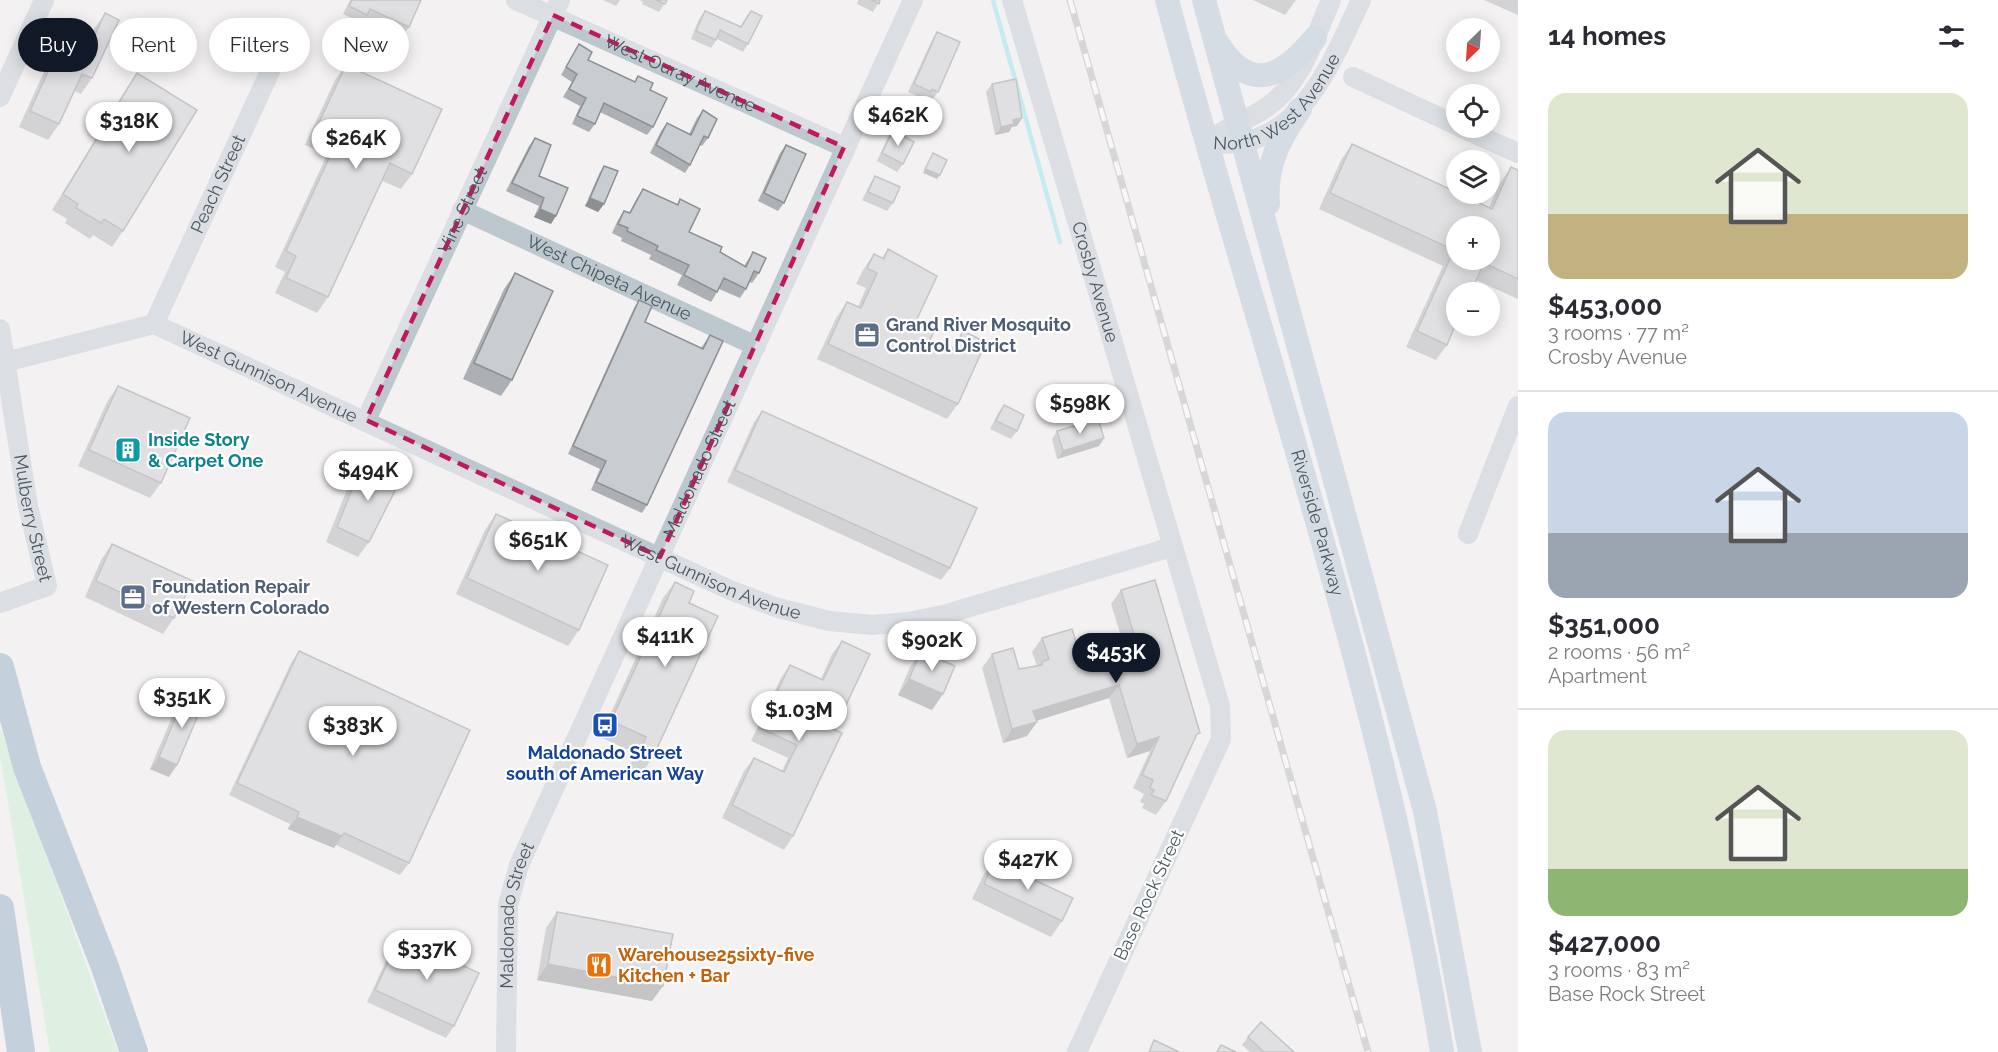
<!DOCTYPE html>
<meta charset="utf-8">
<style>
body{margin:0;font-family:Raleway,sans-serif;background:#f2f2f3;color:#2b2b33;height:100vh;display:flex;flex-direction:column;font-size:22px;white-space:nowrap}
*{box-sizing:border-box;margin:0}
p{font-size:20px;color:#7c7c81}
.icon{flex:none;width:33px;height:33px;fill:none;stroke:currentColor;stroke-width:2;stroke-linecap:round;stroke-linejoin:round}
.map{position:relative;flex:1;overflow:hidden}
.details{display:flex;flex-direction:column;background:#fff;width:480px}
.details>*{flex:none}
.hud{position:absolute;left:18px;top:18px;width:570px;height:54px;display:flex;gap:12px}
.needle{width:39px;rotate:205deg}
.tools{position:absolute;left:1446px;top:18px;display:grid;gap:12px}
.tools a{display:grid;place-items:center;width:54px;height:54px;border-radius:50%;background:#fff;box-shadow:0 3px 15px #0003;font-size:30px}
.price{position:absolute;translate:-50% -51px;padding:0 14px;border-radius:21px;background:#fff;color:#222;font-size:20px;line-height:39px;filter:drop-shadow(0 2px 3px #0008)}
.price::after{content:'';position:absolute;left:50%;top:36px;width:18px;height:14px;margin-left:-9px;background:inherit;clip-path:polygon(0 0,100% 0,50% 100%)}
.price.current{background:#111827;color:#fff}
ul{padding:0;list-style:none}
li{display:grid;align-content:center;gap:12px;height:318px;padding:0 30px}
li+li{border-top:2px solid #e1e1e2}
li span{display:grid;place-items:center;height:186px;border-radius:18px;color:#555}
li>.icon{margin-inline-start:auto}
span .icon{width:108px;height:108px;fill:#fffc;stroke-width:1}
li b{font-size:26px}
h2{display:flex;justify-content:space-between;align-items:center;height:72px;padding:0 30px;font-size:26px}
.chip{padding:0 21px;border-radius:27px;background:#fff;box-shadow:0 3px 15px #0003;font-size:21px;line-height:54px}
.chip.current{background:#111827;color:#fff}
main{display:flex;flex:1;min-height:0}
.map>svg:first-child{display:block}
.green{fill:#c0f0ce}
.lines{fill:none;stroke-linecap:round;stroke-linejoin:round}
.stream{stroke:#8de4ed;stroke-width:4.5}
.minor{stroke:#bdc7ce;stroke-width:20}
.major{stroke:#b1c4d0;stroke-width:24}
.highway{stroke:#89aac0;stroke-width:28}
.rail-casing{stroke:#b3b7bb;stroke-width:7}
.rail{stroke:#fff;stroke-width:4.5;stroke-dasharray:14;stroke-linecap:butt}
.wall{fill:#acb0b4}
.shaded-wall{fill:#8c9092}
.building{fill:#c8cdd1;stroke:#8c9092;stroke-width:1.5;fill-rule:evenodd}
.marked{fill:none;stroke:#c2185b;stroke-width:4.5;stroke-dasharray:12 8;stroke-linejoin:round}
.labels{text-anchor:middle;stroke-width:4.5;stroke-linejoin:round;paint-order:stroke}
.street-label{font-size:18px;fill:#49575f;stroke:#fff}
.service-label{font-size:18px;font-weight:bold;fill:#4e5e75;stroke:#fff;text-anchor:start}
.culture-label{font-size:18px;font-weight:bold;fill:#0d838f;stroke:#fff;text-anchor:start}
.transit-label{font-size:18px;font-weight:bold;fill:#164399;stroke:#fff}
.food-label{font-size:18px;font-weight:bold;fill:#c56008;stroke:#fff;text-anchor:start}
</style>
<main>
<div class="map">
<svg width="1518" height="1052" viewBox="0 0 1518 1052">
<rect width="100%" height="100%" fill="#f4f1f2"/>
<!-- green -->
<polygon class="green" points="0,729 118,1052 50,1052 0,755"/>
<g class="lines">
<!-- stream -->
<polyline class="stream" points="993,0 1060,242"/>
<!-- minor -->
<g class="minor">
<path id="s1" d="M516,0l328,147"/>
<path id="s2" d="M1012,0l208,706 1,33 -144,313"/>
<polyline points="1353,77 1456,125"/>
<polyline points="0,97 44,0"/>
<polyline points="1462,128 1518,153"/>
<path id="s3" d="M1207,142c89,15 123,-76 154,-142"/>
<path d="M1207,142c19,-15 41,-22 60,-35 35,-24 48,-70 64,-107"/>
<path id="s4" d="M462,210l294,136"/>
<path id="s5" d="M154,324l129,-281"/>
<path id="s6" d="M0,329l28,177 19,80 -47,17"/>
<path id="s7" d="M5,362l149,-38 576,266 45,17 54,14 43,4 36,-3 35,-7 229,-68"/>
<path id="s8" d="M366,420l194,-420"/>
<polyline points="1468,534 1518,406"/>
<path id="s9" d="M506,1052l2,-147 11,-40 394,-865"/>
</g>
<!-- major -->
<g class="major">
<path id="s10" d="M1167,0c94,350 216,694 275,1052"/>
<polyline points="1204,0 1425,811 1470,1052"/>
<path d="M1218,44c33,51 64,33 97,-6"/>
<path d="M1268,204c-3,-38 11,-65 32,-95"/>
</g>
<!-- highway -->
<g class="highway">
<polyline points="0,667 27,767 105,967 134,1052"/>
<polyline points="0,908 21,1052"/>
</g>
<defs>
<polyline id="rail" points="1070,0 1368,1052"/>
</defs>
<!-- rail casing -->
<use href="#rail" class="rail-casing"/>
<!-- rail -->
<use href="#rail" class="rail"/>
</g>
<!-- wall -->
<g class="wall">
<polygon points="350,0 421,0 409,27 403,35 365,18 362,23 343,14"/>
<polygon points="603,0 620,0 616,6"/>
<polygon points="640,0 667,0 659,12 642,4 643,2"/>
<polygon points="858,0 880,0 873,12 857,4"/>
<polygon points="1253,0 1296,0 1285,15"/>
<polygon points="1484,0 1518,0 1518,15"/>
<polygon points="705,11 740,27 751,11 748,44 743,52 717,39 711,48 691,39 699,19"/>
<polygon points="105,13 92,78 81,94 74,91 59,124 48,140 19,127 57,43 68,28 90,38 94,29"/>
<polygon points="937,32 938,92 932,100 927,98 926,100 908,92 932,40"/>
<polygon points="579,44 588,60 634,82 638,76 650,90 653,127 647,135 600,112 595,124 589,132 572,124 580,106 563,97 572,82 561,75"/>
<polygon points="346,65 412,174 401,189 382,181 328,297 317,313 275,293 285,272 275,267 327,155 305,145 335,80"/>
<polygon points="137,73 123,231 112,247 93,235 90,239 65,223 67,219 52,210 126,89"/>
<polygon points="992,84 1022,118 1017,126 1012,127 1009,132 995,135 986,92"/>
<polygon points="703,110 708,138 702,146 700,145 690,165 685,173 650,153 661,131 667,123 689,134 697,118"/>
<polygon points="893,130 903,164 897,172 877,161 887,139"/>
<polygon points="535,138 539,176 551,224 534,217 539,206 506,191 529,146"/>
<polygon points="1352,144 1489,207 1500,183 1511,167 1518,170 1518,299 1476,280 1447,345 1436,360 1406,347 1443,266 1319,209 1341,160"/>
<polygon points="786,145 784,203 778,211 758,201 780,153"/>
<polygon points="604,166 604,204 598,212 585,206 599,174"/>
<polygon points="875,176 893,203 887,211 862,200 870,184"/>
<polygon points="643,189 677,204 680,199 689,232 720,252 744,266 753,252 759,273 752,283 750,282 746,289 740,298 719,289 711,302 677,285 682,275 649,259 651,255 621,241 622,238 612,233 618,220 624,211 629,213 637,198"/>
<polygon points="888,249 917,319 930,340 951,349 963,331 958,404 947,419 817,359 836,318 847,302 858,307 866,288 856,284 863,270 874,254 882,258"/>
<polygon points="515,273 512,380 501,396 463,379 504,289"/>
<polygon points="639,300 645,322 701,348 710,335 647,505 642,513 591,490 600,469 568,454 634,308"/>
<polygon points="118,386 161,483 150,498 78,466 107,402"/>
<polygon points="1004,405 1017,431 1011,439 990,429 998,413"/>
<polygon points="762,411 950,568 941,580 727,482 754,422"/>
<polygon points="1057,431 1104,438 1099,446 1057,459 1052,439"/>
<polygon points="363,462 369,542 358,557 326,542 352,477"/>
<polygon points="496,514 579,630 568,646 456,594 485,530"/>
<polygon points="112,544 174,618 163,634 85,597 101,560"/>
<polygon points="675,582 689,603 653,757 642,773 629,767 635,753 600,737 663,598"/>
<polygon points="1121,590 1192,745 1166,801 1156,815 1142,808 1144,804 1140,802 1144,794 1133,788 1150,751 1127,758 1109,698 1036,721 1037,722 1027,736 1003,743 982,668 992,654 1019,669 1037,666 1032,652 1042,638 1079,651 1088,657 1124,646 1111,604"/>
<polygon points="842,641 845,707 836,721 808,708 805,715 793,836 784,850 722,818 744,771 754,758 782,771 788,758 751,741 781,678 790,665 821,679 832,654"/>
<polygon points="299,651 409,863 400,875 336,845 334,848 288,829 290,824 229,795 291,663"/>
<polygon points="921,651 932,710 898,695 910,667"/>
<polygon points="186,693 169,777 150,769 177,705"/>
<polygon points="994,861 1062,921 1051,937 972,899 983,876"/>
<polygon points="557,912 652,1001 537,980 546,928"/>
<polygon points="400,936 454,1026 446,1038 367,1002 392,948"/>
<polygon points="1248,1037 1294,1052 1250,1052 1242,1045"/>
</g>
<!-- shaded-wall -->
<g class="shaded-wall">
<polygon points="1022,118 1017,126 1012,127 1009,132 995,135 1001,127 1013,120"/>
<polygon points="925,169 940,175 937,179 923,173"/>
<polygon points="590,198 604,204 598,212 585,206"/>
<polygon points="540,209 556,216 551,224 534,217"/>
<polygon points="1104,438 1099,446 1057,459 1063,451"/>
<polygon points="909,679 943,694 932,710 898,695"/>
<polygon points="1119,685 1109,698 1023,725 1033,711"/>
<polygon points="1037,722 1027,736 1003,743 1012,729"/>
<polygon points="1159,737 1150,751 1127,758 1137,744"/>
<polygon points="159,757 177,765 169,777 150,769"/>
<polygon points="297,817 342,836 334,848 288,829"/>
<polygon points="548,964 663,986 652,1001 537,980"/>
</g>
<!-- building -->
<g class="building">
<polygon points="352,0 421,0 409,27 370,9 367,15 349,6"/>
<polygon points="656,0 667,0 665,4"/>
<polygon points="871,0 880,0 879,4"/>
<polygon points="705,11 741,27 751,11 762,16 748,44 720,30 716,40 696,31"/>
<polygon points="105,13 119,20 92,78 82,74 59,124 30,111 68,28 93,39"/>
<polygon points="937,32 960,42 938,92 932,89 931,92 914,84"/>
<polygon points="579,44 592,52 588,60 635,82 638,76 653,83 650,90 667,98 653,127 604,103 595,124 577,116 586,98 569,89 577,74 566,67"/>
<polygon points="346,65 442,109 412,174 390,163 328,297 286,278 296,256 286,251 338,139 316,129"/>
<polygon points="137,73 197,110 123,231 104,219 101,223 76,208 78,204 63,194"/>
<polygon points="1016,79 1022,118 1013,120 1014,124 1001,127 992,84"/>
<polygon points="703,110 717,119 708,138 704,136 690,165 656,145 667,123 691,135"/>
<polygon points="893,130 914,142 903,164 882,153"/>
<polygon points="535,138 551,145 539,176 568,188 556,216 540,209 544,198 512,183"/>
<path d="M1352,144l104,48v2h4l32,15 19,-42 7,3v109l-34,-16 -13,29h-15v31l-9,22 -30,-14 37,-81 -124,-57zM1456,226h34v34h-34z"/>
<polygon points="786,145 806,154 784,203 764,193"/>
<polygon points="933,153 947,160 940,175 925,169"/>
<polygon points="604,166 618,171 604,204 590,198"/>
<polygon points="875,176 900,187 893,203 868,192"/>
<polygon points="643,189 678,205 680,199 700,209 689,232 722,247 720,252 746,267 753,252 766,258 759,273 754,271 746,289 724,278 717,292 684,275 689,265 656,250 658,246 627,231 628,228 618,224 624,211 630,213"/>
<polygon points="888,249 937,276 917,319 936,327 930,340 954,351 963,331 986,342 958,404 828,344 847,302 861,308 877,273 867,268 874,254 884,259"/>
<polygon points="515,273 553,291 512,380 474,363"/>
<polygon points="639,300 652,306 645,322 703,349 710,335 723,341 647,505 596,482 606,461 573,446"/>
<polygon points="118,386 190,418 161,483 89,450"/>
<polygon points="1004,405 1024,415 1017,431 996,421"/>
<polygon points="762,411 977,508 950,568 735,470"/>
<polygon points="1098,419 1104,438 1063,451 1057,431"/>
<polygon points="363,462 401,479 369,542 337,527"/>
<polygon points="496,514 608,565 579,630 467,578"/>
<polygon points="112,544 193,581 174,618 96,581"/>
<polygon points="1155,580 1200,733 1197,734 1166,801 1151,795 1154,790 1150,788 1153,780 1142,775 1159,737 1137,744 1119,685 1033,711 1037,722 1012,729 992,654 1013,648 1019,669 1042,665 1042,662 1049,659 1042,638 1072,629 1079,651 1085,648 1088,657 1136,642 1121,590"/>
<polygon points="675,582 694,591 689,603 718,616 653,757 640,751 646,737 611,721"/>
<polygon points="842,641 870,654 845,707 815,693 805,715 842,733 793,836 732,805 754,758 784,772 797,745 760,728 790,665 823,680"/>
<polygon points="299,651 470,730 409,863 344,833 342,836 297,817 299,812 237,783"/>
<polygon points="921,651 955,666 943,694 909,679"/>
<polygon points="186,693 204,701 177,765 159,757"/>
<polygon points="994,861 1073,898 1062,921 984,884"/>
<polygon points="557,912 673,934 663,986 548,964"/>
<polygon points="400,936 479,973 454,1026 375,990"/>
<polygon points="1261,1022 1294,1052 1264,1052 1248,1037"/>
<polygon points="1154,1040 1179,1052 1149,1052"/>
<polygon points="1221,1045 1236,1052 1217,1052"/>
</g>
<!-- marked area -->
<path d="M0 0H1518V1052H0ZM553,15l291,132 -184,410 -294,-137z" fill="#f4f1f2" fill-opacity=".55" fill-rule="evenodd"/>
<path class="marked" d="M553,15l291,132 -184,410 -294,-137z"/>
<!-- icons -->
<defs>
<symbol id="office-square" viewBox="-11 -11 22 22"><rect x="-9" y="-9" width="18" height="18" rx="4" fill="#5c6f8a" stroke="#fff"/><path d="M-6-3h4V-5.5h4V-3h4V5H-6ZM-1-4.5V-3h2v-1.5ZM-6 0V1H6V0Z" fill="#fff"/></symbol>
<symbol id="building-square" viewBox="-11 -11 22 22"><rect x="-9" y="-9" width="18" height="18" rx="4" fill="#0f9aa8" stroke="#fff"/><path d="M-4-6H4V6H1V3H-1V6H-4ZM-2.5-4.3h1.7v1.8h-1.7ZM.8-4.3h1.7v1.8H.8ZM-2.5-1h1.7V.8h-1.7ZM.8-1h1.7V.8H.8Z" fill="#fff"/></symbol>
<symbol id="bus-square" viewBox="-11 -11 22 22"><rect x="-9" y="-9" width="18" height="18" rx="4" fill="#1a4fb4" stroke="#fff"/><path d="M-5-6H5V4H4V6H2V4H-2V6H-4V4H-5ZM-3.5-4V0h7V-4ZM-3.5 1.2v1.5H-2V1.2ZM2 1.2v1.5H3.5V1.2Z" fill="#fff"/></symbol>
<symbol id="restaurant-square" viewBox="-11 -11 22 22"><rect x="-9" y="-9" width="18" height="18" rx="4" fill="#e8710a" stroke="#fff"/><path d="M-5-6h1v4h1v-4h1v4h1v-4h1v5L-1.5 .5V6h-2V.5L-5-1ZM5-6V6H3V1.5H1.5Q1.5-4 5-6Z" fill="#fff"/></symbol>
</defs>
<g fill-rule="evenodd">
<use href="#office-square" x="852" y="320" width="30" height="30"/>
<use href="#building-square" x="113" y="435" width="30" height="30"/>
<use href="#office-square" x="118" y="582" width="30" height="30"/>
<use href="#bus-square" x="590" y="710" width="30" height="30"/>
<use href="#restaurant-square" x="584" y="950" width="30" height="30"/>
</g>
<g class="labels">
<!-- street labels -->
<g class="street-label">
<text dy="6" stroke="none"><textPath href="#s1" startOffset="180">West Ouray Avenue</textPath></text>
<text dy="6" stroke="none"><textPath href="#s3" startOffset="87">North West Avenue</textPath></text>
<text dy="6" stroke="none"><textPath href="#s5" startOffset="154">Peach Street</textPath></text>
<text dy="6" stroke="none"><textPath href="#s8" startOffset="231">Vine Street</textPath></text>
<text dy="6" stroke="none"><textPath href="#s4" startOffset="162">West Chipeta Avenue</textPath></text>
<text dy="6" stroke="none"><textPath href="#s2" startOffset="294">Crosby Avenue</textPath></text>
<text dy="6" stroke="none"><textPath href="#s7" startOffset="280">West Gunnison Avenue</textPath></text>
<text dy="6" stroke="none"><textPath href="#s9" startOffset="624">Maldonado Street</textPath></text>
<text dy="6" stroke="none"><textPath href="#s6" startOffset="192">Mulberry Street</textPath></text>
<text dy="6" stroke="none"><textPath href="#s10" startOffset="544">Riverside Parkway</textPath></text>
<text dy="6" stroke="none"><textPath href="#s7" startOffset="766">West Gunnison Avenue</textPath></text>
<text transform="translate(1149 895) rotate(-65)" y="6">Base Rock Street</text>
<text dy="6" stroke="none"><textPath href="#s9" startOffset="138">Maldonado Street</textPath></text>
</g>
<!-- service labels -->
<g class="service-label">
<text x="886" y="331">Grand River Mosquito<tspan x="886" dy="21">Control District</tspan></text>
<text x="152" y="593">Foundation Repair<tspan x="152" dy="21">of Western Colorado</tspan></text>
</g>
<!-- culture labels -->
<g class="culture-label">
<text x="148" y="446">Inside Story<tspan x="148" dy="21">&amp; Carpet One</tspan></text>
</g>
<!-- transit labels -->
<g class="transit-label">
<text x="605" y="759">Maldonado Street<tspan x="605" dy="21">south of American Way</tspan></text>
</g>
<!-- food labels -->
<g class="food-label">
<text x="618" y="961">Warehouse25sixty-five<tspan x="618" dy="21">Kitchen + Bar</tspan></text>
</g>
</g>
</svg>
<div class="tools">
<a><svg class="needle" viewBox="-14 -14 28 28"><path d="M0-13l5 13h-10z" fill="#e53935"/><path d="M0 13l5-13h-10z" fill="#7c7c81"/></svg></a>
<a><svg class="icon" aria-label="locate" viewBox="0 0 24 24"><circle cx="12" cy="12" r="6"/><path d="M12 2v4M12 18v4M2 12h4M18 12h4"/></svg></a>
<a><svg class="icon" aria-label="layers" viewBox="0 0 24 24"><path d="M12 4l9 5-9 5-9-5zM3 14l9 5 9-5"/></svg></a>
<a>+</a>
<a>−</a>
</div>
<b class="price" style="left:898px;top:147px">$462K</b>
<b class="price" style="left:129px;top:153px">$318K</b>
<b class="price" style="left:356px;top:170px">$264K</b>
<b class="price" style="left:1080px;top:435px">$598K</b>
<b class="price" style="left:368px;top:502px">$494K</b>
<b class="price" style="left:538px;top:572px">$651K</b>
<b class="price" style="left:665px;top:668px">$411K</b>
<b class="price" style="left:932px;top:672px">$902K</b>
<b class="price current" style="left:1116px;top:684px">$453K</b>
<b class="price" style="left:182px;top:729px">$351K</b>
<b class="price" style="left:799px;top:742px">$1.03M</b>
<b class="price" style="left:353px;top:757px">$383K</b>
<b class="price" style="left:1028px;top:891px">$427K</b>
<b class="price" style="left:427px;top:981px">$337K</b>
<div class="hud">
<a class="chip current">Buy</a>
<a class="chip">Rent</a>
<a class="chip">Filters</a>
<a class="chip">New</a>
</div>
</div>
<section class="details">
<h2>14 homes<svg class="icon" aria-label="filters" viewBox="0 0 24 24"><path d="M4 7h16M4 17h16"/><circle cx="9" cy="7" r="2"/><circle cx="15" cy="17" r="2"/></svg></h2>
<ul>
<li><span style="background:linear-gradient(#dfe7d0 65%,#c2b280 0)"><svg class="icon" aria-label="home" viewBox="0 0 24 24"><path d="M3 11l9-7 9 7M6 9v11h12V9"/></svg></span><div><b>$453,000</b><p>3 rooms · 77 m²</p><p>Crosby Avenue</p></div></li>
<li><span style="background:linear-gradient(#c9d6e8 65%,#9aa5b1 0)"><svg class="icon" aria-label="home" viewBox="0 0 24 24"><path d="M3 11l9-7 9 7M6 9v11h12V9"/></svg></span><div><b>$351,000</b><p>2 rooms · 56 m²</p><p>Apartment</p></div></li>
<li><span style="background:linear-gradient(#dfe7d0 75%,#8fb573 0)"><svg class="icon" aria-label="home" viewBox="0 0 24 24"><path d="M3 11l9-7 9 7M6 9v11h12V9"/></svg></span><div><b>$427,000</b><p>3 rooms · 83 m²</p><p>Base Rock Street</p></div></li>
</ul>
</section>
</main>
